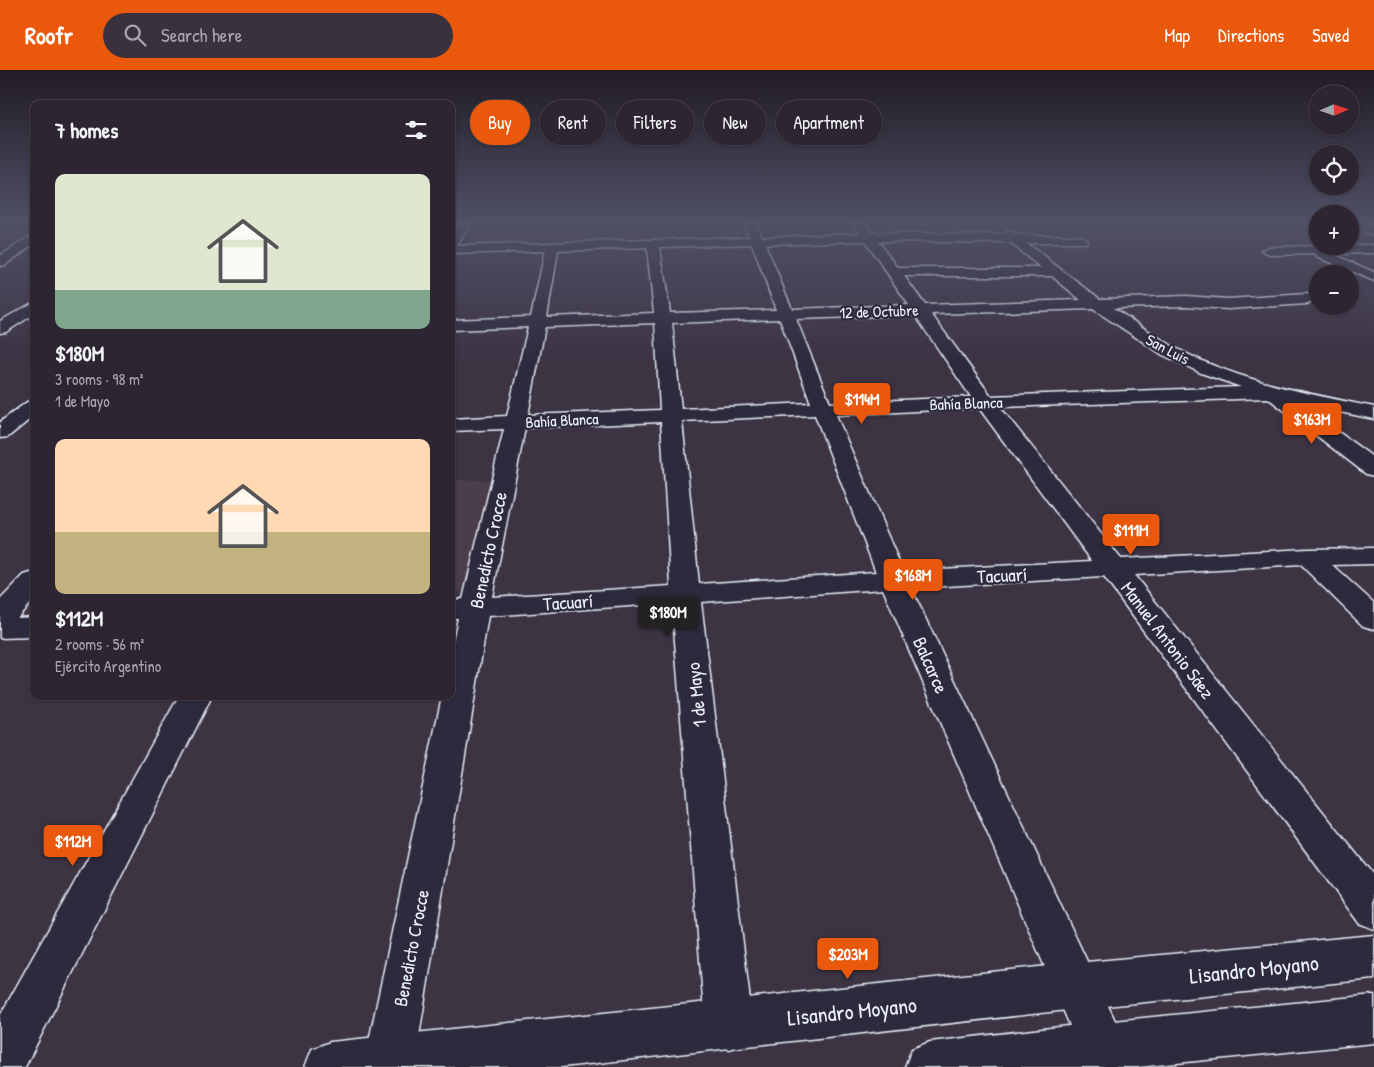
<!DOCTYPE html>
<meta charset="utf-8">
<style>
body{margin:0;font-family:"Patrick Hand",sans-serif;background:#39323e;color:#f1f3f6;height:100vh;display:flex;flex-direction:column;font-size:19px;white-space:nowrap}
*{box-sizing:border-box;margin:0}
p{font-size:16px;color:#a7a5ac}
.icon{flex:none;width:28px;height:28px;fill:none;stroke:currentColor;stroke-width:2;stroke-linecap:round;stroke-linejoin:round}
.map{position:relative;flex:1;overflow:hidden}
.side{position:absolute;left:30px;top:30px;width:425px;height:600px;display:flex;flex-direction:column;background:#2d2632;border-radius:10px;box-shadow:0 1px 4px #0004,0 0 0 1px #48434d}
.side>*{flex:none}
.banner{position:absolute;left:470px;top:30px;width:475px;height:45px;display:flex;gap:10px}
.needle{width:32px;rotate:88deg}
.tools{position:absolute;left:1309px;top:15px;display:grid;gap:10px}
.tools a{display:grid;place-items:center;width:50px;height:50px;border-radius:50%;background:#2d2632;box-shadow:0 1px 4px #0004,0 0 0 1px #48434d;font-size:25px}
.price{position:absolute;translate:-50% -42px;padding:0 11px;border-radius:5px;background:#ea580c;color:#fff;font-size:16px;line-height:32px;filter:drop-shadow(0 1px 2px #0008)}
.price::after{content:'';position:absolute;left:50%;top:30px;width:15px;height:11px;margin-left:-8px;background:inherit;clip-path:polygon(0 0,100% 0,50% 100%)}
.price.active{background:#222;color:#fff}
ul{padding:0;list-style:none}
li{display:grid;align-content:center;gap:10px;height:265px;padding:0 25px}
li span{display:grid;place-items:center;height:155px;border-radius:10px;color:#555}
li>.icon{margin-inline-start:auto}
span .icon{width:90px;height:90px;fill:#fffc;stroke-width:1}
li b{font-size:21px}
h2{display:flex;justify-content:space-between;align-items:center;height:60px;padding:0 25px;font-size:21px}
.chip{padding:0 18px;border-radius:22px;background:#2d2632;box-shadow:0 1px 4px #0004,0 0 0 1px #48434d;font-size:18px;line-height:45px}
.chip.active{background:#ea580c;color:#fff}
header{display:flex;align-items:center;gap:30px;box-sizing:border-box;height:70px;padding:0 25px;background:#ea580c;color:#fff}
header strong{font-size:24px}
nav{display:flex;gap:28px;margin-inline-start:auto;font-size:18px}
.search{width:350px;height:45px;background:#39323e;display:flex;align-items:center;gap:12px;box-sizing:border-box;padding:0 18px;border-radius:28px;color:#a7a5ac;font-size:19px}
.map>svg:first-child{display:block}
.built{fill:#4b3e4b}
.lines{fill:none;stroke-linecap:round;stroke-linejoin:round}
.minor-casing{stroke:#e8f1f8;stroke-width:3}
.major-casing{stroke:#e8f1f8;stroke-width:3}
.minor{fill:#2f2a3d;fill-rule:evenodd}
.major{fill:#2f2a3d;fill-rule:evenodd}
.labels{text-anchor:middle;stroke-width:4.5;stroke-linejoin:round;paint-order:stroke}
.far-street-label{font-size:16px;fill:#e8f1f8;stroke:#2f2a3d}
.street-label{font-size:19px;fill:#e8f1f8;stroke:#2f2a3d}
.near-street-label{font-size:22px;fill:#e8f1f8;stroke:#2f2a3d}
</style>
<header>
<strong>Roofr</strong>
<div class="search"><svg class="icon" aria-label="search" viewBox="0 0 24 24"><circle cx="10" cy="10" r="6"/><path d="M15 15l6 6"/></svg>Search here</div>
<nav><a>Map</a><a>Directions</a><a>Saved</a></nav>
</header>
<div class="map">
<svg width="1374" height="997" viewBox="0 0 1374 997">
<rect width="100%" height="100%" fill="#3c3343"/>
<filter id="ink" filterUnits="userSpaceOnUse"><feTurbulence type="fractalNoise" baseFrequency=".02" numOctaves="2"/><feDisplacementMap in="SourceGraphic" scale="10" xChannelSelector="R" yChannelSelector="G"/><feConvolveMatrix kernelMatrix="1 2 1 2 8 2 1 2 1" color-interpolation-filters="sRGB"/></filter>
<g filter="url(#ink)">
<!-- built -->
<polygon class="built" points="451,410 499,410 468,521 451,522"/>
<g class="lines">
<defs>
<g id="minor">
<path d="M459,153h12l-14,23 292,-9 -5,-14h12l6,14 98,-4 -7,-10h12l8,10 129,2 6,-4 8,4 65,1 6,4 -1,3h-60l74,56 86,-3 42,3 79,-5 5,2 3,3 -3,3 -5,2 -79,5 -42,-3 -73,2c21,13 40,27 61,39 62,34 132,46 200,60v12l-74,-15 74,54v18l-8,-2 -98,-76 -268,9 121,152 187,-10 66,-1v16l-42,1 42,38v26l-11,-3 -62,-61 -167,10 240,301v53l-15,-6 -255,-346 -193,11 216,458 -7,17c-12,4 -22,4 -34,0l-203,-474 -182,13 52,423 -7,17 -17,7 -17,-7 -7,-17 -33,-422 -184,13 -73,444 -3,7h-44l-3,-7 77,-364h9v-45l7,-33h-7v-18l12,-1 41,-170 -53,2v-12l56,-3 21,-89 -77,3v-10l80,-3 14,-66 -94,3v-19zM865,171l44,64 -117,4 -27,-65zM878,171l132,2 31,25h-143zM752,174l24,66 -106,3 -10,-66zM647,178l7,65 -107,4 11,-66zM904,206h148l29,24 -156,5zM1093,239l70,46 38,18 40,14 -250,9 -60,-82zM915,245l56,82 -141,6 -34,-84zM780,249l31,84 -130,6 -9,-86zM655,253l5,87 -132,5 17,-88zM979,338l113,153 -189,10 -67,-156zM815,345l61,157 -177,12 -17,-163zM661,352l10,164 -179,11 33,-169z"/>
<polygon points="1350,153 1362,153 1374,157 1374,165 1350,156"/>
<polygon points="34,164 34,174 5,195 0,196 0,186"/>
<polygon points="1374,175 1374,183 1333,184 1374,202 1374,211 1317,187 1315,184 1269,185 1262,181 1269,177"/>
<polygon points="34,232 34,244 6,262 0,263 0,251"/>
<polygon points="34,330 34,346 8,367 0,368 0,352 27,332"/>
<polygon points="34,502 34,529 17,548 34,547 34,567 0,568 0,530 24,505"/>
<polygon points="179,626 212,626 25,997 0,997 0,946"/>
</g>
<g id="major">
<polygon points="1374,865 1374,909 1076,939 562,997 305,997 312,979 330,972 1076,893"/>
<polygon points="1374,925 1374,973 1137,997 905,997 912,979 930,972 1103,952"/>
</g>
</defs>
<!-- minor casing -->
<use href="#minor" class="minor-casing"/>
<!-- major casing -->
<use href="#major" class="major-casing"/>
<!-- minor -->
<use href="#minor" class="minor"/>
<!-- major -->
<use href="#major" class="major"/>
</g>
</g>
<!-- sky -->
<linearGradient id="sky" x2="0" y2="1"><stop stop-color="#211c25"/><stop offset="0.52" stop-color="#505066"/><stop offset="1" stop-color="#505066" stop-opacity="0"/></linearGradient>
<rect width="1374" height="292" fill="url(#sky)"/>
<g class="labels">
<!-- far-street labels -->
<g class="far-street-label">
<text transform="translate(879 241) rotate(-2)" y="6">12 de Octubre</text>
<text transform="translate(1168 279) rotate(28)" y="6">San Luis</text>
<text transform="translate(966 333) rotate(-2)" y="6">Bahía Blanca</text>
<text transform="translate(562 350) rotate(-3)" y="6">Bahía Blanca</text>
</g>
<!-- street labels -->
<g class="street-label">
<text transform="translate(488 480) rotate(-78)" y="7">Benedicto Crocce</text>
<text transform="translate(1002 505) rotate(-3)" y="7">Tacuarí</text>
<text transform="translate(568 532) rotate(-4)" y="7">Tacuarí</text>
<text transform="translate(1168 570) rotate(53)" y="7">Manuel Antonio Sáez</text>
<text transform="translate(931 595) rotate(66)" y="7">Balcarce</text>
<text transform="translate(696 625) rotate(-96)" y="7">1 de Mayo</text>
<text transform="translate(411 878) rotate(-79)" y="7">Benedicto Crocce</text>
</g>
<!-- near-street labels -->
<g class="near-street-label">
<text transform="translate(1254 899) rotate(-6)" y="8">Lisandro Moyano</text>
<text transform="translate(852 941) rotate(-6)" y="8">Lisandro Moyano</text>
</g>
</g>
</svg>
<div class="tools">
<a><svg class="needle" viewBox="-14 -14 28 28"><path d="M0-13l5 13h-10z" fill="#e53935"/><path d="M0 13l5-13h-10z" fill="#a7a5ac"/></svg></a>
<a><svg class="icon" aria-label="locate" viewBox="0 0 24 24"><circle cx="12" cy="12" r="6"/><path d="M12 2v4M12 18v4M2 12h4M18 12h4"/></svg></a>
<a>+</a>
<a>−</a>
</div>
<b class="price" style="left:862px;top:355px">$114M</b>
<b class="price" style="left:1312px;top:375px">$163M</b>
<b class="price" style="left:1131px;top:486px">$111M</b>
<b class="price" style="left:913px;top:531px">$168M</b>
<b class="price active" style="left:668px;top:568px">$180M</b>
<b class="price" style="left:73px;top:797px">$112M</b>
<b class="price" style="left:848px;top:910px">$203M</b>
<div class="banner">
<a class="chip active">Buy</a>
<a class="chip">Rent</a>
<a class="chip">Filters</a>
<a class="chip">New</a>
<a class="chip">Apartment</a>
</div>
<section class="side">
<h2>7 homes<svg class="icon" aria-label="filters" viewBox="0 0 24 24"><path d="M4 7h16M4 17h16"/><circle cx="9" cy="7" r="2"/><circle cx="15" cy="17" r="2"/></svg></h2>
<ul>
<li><span style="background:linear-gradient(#dfe7d0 75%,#7fa58c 0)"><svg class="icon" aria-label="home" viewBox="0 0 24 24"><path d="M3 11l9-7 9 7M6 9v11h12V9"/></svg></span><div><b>$180M</b><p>3 rooms · 98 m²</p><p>1 de Mayo</p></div></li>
<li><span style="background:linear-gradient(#ffd9b3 60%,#c2b280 0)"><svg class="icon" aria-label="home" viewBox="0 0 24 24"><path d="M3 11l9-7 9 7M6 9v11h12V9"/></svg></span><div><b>$112M</b><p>2 rooms · 56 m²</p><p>Ejército Argentino</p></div></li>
</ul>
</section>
</div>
